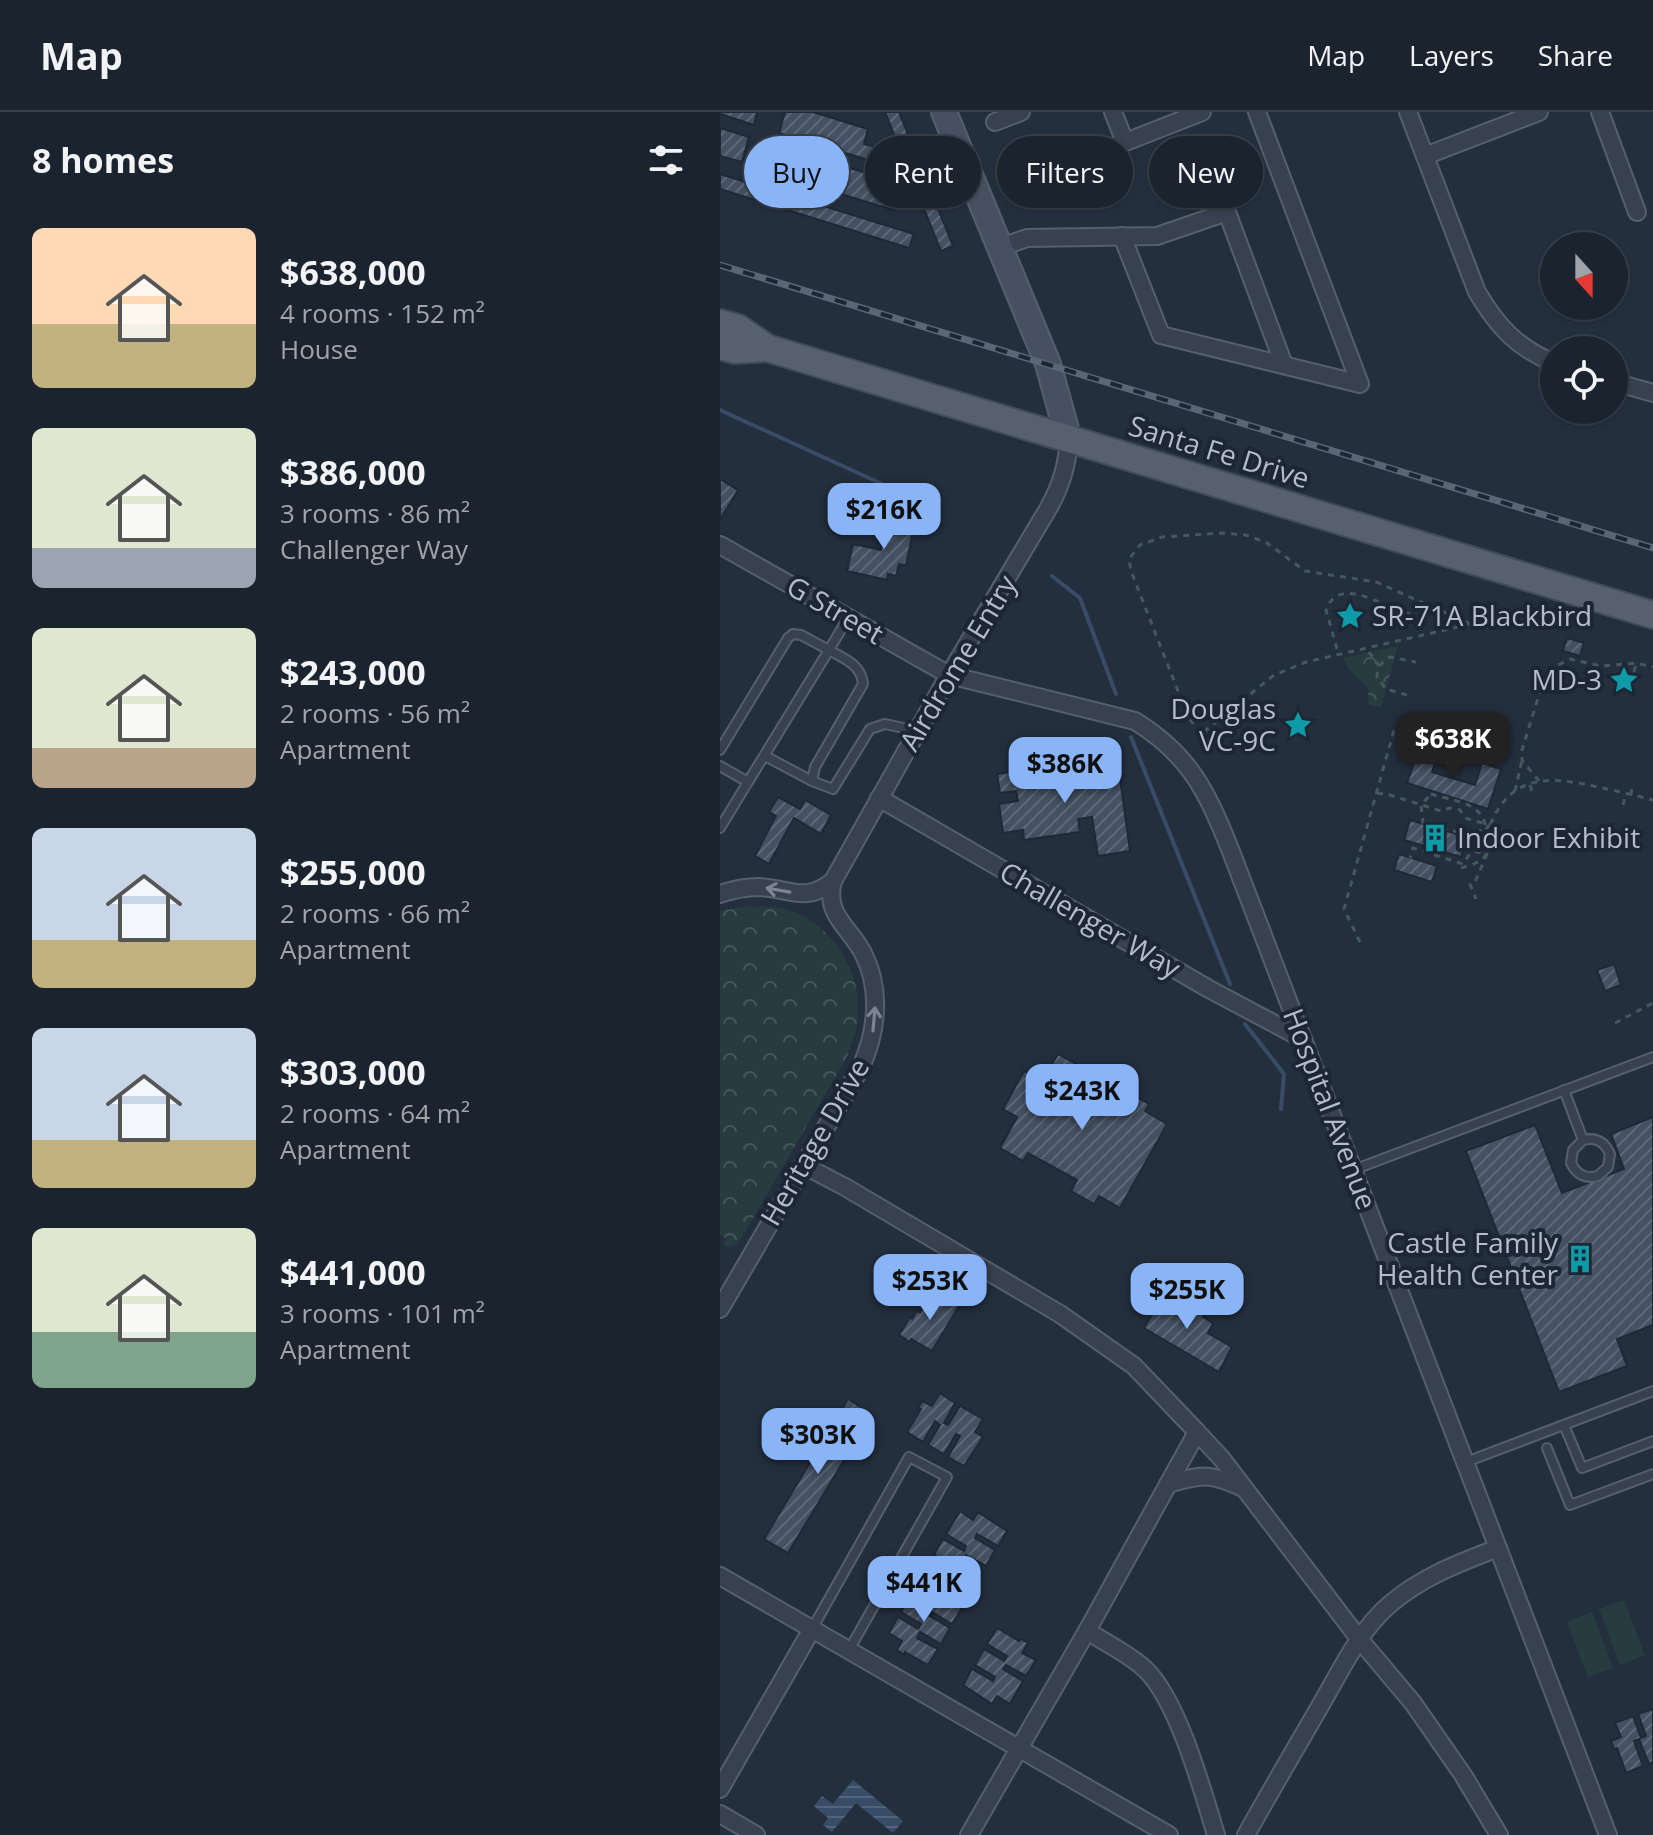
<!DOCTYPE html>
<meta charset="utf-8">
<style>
body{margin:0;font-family:"Open Sans",sans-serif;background:#282f3a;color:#f1f3f6;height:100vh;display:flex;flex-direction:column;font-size:30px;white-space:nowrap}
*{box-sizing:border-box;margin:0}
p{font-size:26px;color:#a0a4aa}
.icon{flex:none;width:44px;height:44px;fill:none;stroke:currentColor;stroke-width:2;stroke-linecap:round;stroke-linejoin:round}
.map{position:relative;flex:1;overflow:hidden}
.details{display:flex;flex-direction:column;background:#1b232e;width:720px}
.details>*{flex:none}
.top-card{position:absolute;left:24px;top:24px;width:760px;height:72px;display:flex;gap:16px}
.needle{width:52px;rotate:159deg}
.buttons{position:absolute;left:820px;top:120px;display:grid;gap:16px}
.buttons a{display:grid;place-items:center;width:88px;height:88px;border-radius:50%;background:#1b232e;box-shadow:0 2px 6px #0004,0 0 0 2px #39404a;font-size:40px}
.price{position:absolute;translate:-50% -68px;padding:0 18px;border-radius:16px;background:#8ab4f8;color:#111;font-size:26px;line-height:52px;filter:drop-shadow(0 2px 4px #0008)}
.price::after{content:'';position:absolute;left:50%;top:48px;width:24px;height:18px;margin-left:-12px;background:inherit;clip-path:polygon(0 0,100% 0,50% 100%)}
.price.current{background:#222;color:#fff}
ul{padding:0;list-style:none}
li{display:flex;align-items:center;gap:24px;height:200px;padding:0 32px}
li span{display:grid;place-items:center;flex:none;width:224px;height:160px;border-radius:12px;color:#555}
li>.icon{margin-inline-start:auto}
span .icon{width:96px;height:96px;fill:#fffc;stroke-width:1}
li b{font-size:34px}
h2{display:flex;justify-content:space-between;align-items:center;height:96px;padding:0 32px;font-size:34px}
.pill{padding:0 28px;border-radius:36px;background:#1b232e;box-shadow:0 2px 6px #0004,0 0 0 2px #39404a;font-size:28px;line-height:72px}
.pill.current{background:#8ab4f8;color:#111}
header{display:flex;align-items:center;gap:48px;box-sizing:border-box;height:112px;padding:0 40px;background:#1b232e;border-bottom:2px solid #39404a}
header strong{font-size:38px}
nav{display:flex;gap:44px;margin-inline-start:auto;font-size:28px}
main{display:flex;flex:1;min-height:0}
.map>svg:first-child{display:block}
.forest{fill:url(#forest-crowns)}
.garden{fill:#263c3f}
.water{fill:url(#water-rules)}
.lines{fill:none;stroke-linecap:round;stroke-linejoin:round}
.stream{stroke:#394c67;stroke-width:4}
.building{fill:url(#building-hatch);stroke:#1f2835;stroke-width:2}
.lane-casing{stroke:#565f6c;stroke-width:12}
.street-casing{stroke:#565f6c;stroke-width:20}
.secondary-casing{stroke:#565f6c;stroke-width:28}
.primary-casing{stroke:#414a57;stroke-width:30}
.path{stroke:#44595c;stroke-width:3;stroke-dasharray:6 6;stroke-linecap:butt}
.lane{stroke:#38414e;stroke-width:8}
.street{stroke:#38414e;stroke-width:16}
.secondary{stroke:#465061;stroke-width:24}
.primary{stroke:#56606e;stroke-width:26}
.rail-casing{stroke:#5a6575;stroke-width:7}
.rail{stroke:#1d2633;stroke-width:4;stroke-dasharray:12;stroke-linecap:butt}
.oneway{stroke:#7c8592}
.labels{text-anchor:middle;stroke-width:8;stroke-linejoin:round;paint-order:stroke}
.street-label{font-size:28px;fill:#b4bcc9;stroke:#1d2633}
.poi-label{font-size:28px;fill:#b4bcc9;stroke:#1d2633;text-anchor:end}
</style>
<header>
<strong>Map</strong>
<nav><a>Map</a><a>Layers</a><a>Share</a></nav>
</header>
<main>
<section class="details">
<h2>8 homes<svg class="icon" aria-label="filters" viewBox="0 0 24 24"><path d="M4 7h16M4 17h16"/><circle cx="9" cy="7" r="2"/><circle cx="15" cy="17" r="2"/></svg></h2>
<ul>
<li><span style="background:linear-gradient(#ffd9b3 60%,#c2b280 0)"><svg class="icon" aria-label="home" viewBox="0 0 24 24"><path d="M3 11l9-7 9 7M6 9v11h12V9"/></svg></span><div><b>$638,000</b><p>4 rooms · 152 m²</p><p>House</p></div></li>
<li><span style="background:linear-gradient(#dfe7d0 75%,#9aa5b1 0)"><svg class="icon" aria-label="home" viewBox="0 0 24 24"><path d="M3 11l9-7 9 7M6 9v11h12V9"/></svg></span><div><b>$386,000</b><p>3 rooms · 86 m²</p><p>Challenger Way</p></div></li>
<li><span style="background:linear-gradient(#dfe7d0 75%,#b9a48a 0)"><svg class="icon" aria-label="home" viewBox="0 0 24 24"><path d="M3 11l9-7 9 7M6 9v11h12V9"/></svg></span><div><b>$243,000</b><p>2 rooms · 56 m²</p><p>Apartment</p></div></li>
<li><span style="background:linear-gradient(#c9d6e8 70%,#c2b280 0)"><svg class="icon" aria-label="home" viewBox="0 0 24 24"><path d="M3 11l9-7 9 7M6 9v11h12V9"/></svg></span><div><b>$255,000</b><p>2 rooms · 66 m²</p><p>Apartment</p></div></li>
<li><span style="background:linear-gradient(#c9d6e8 70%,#c2b280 0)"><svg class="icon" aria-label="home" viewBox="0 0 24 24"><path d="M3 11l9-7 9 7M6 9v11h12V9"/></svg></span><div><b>$303,000</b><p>2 rooms · 64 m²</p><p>Apartment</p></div></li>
<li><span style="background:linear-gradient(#dfe7d0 65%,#7fa58c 0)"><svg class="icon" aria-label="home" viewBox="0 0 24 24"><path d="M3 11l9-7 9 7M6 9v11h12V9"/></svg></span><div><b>$441,000</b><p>3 rooms · 101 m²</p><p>Apartment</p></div></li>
</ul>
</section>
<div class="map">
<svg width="933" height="1723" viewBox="0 0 933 1723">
<defs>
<pattern id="forest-crowns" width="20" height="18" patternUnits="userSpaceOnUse" patternTransform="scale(2)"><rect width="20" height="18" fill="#263c3f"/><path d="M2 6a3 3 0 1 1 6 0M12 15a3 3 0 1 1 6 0" fill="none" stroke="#435659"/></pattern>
<pattern id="water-rules" width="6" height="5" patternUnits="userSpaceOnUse" patternTransform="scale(2)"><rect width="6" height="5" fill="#394c67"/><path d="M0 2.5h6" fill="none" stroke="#53647b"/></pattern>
<pattern id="building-hatch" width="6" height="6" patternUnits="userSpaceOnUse" patternTransform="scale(2)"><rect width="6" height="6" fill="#455162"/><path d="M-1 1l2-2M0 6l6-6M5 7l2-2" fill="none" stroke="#5d6877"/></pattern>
</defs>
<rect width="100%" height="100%" fill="#242f3e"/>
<!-- forest -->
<g class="forest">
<polygon points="678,534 661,595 649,593 648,576 629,557 623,546"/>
<path d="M28,794c15,1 30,0 44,5 39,15 67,56 66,98 0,17 -5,32 -11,48l-108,185c-5,4 -10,6 -16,3l4,-6 -7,-4v-324z"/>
</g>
<!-- garden -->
<g class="garden">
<polygon points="904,1488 925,1543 900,1553 879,1497"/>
<polygon points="872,1500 893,1556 868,1565 847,1510"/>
</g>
<!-- water -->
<polygon class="water" points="133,1668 183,1709 173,1721 136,1691 112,1720 103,1713 108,1706 94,1694 102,1684 113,1692"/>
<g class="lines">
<!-- stream -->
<g class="stream">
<polyline points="0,298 206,392"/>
<polyline points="332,464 360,486 396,582"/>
<polyline points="411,625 510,872"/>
<polyline points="525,912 564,962 561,997"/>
</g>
</g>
<!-- building -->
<g class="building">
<polygon points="0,0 37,0 34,13 0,2"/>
<polygon points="65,0 93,0 148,17 144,32 156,35 152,49 59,21"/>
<polygon points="165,0 179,0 233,134 221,139"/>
<polygon points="0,16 29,25 22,50 0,44"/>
<polygon points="54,33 166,67 162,80 177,84 173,98 46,59"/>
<polygon points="0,62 194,122 189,136 0,77"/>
<polygon points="0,367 18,378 0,408"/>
<polygon points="164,405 195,411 186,453 179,452 176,464 168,462 167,468 127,459 133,432 161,438 162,432 158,431"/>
<polygon points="847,526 864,531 860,544 843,539"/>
<polygon points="700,633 719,639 712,660 755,673 762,651 781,657 768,697 687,671"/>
<polygon points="342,646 343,651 364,648 367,671 400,666 410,739 378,744 372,705 358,707 360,720 304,728 303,718 283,721 279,692 298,689 296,679 280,681 277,662 331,654 330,648"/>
<polygon points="58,685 80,697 85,688 111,703 101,722 74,706 49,752 35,744 56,704 49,700"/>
<polygon points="690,708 747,725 741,745 684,728"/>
<polygon points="679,742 717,754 712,770 674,758"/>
<polygon points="894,852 901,873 885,879 877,858"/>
<polygon points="338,942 355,951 350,959 406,990 411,982 429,992 425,999 447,1012 400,1096 379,1084 374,1092 351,1079 357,1068 308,1041 303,1049 280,1036 297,1005 283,997 304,959 322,969"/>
<polygon points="933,1005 933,1213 897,1227 907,1254 839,1280 746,1039 815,1013 842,1081 904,1057 891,1022"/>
<polygon points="440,1177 484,1203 483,1205 493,1211 488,1221 512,1235 499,1260 424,1216 439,1190 434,1187"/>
<polygon points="217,1181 239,1194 212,1239 191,1227 190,1230 179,1223 190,1205 192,1207 197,1199 200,1200 209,1184 213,1187"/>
<polygon points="220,1281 235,1291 224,1311 228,1313 240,1294 263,1307 255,1320 263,1325 244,1354 228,1345 240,1324 236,1322 224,1342 208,1333 220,1313 215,1309 203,1330 187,1320 201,1297 198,1296 202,1289 212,1294"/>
<polygon points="128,1287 152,1302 68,1441 44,1427"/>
<polygon points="240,1399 253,1408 258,1400 287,1419 278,1434 257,1422 255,1426 275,1438 266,1454 246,1443 243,1448 263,1460 253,1476 230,1462 229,1465 222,1461 227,1451 214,1443 223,1427 244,1439 246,1434 226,1422"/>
<polygon points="195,1477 208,1485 213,1477 242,1496 232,1512 212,1500 210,1504 230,1516 221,1532 200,1520 197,1526 218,1537 208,1553 185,1540 184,1543 177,1538 182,1529 169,1521 178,1505 198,1517 201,1512 181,1500"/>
<polygon points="277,1516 299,1529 301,1527 308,1531 302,1541 316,1548 306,1564 286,1553 283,1557 303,1569 290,1592 277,1584 272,1592 243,1573 252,1557 273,1569 275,1565 255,1553 264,1537 284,1549 287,1544 267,1532"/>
<polygon points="933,1597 933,1650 929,1652 919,1627 914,1629 923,1654 906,1661 897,1636 894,1637 891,1629 901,1625 895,1611 913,1604 921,1626 926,1624 918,1602"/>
</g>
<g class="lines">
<defs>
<g id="lane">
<polyline points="0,638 68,526 73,522 81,523 109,538 128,506"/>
<polyline points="45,644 92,669"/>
<polyline points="0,654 28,670 0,716"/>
<path d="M28,670l81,-132c15,9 32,14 34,34l-48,83 -3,14 21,8 37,-60 15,-5 32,7"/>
<path d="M844,978l19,50 -10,10 -2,13c6,12 14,16 27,13l10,-9 2,-13c-6,-13 -14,-17 -27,-14"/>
<polyline points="633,1058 933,945"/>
<polyline points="844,1313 862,1356 933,1329"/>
<polyline points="827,1336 850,1393 933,1362"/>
<polyline points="746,1350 933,1279"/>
<polyline points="92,1517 189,1345 227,1365 129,1538"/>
</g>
<g id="street">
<polyline points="393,0 405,30"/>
<path d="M688,0l69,180c20,34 40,56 77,71"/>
<polyline points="880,0 917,100"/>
<polyline points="275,10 301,0"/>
<polyline points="705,44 819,0"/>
<polyline points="324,62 482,0"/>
<polyline points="402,124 441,223 640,272 537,0"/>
<polyline points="281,135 307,126 437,124 507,100 564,253"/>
<polyline points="894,270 933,281"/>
<path d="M0,433l229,130 186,46c55,34 72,71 95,128l378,986"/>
<polyline points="159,686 489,877 583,927"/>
<path d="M0,782c12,-4 26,-7 39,-7 30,1 46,17 74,-6"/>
<polyline points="83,1053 125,1075 340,1202 414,1254 477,1320 367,1519 249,1723"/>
<path d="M0,1197l140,-240c17,-36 22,-79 3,-116 -14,-27 -39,-38 -30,-72l116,-206 99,-166c13,-23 19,-43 21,-69"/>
<polyline points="477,1320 502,1347 640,1528 693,1591 743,1663 779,1723"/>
<path d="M448,1372c35,-10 42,-11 75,4"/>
<polyline points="0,1464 449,1723"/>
<path d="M367,1519c19,12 42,23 58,38 33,31 58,123 71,166"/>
<polyline points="0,1677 92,1517"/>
<polyline points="0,1702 36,1723"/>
<path d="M526,1723c25,-45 51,-89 77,-134 19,-33 37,-71 66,-96 32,-28 70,-42 109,-57"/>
</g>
<polyline id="secondary" points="224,0 328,252 349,328"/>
<g id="primary">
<polyline points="0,211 18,216 47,236 933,503"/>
<polyline points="0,234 15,238 47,236"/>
</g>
</defs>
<!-- lane casing -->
<use href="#lane" class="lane-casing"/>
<!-- street casing -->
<use href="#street" class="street-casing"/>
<!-- secondary casing -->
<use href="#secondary" class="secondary-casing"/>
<!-- primary casing -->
<use href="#primary" class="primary-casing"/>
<!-- path -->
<g class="path">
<polyline points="751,512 586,550 554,563 480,623 467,602 411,459 409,447 420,433 442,425 502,421 526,423 547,431 585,459 656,470 751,512 775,517"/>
<path d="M617,537l-11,-39c14,-37 59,-1 84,4"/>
<polyline points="649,540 659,554"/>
<polyline points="914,560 916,551"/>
<path d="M687,583l-21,-6 -9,-12c0,-11 4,-14 13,-20l26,5"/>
<polyline points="698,636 700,630 770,652 773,643"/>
<polyline points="819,669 802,648 802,638 823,570 832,556 850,547 881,554 916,551 933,555"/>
<polyline points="810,673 813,683"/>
<polyline points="795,679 802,648"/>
<polyline points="657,681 670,683 721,699 730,696 740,698 745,706 769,713 743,752 693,736 690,746"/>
<path d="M711,682c19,6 49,8 54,30l-6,8 -10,3 -46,-12 -2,-18z"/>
<polyline points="911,683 912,674"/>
<polyline points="903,693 906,682"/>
<polyline points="770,724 785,736"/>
<polyline points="743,737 767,742 755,770 750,772 756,787"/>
<path d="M741,756c21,-6 28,-9 29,-33 0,-7 -2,-6 1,-12 22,-51 62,-46 107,-36 18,4 37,8 55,13"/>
<polyline points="640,830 624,797 674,618"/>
<polyline points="895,911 933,891"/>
</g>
<!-- lane -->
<use href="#lane" class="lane"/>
<!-- street -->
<use href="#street" class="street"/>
<!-- secondary -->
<use href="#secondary" class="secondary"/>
<!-- primary -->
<use href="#primary" class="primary"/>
<defs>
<polyline id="rail" points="0,153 933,436"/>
</defs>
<!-- rail casing -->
<use href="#rail" class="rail-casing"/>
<!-- rail -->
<use href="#rail" class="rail"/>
</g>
<!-- one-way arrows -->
<defs><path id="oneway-shaft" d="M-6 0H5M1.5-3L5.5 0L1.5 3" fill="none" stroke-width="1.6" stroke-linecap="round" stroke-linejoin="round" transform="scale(2)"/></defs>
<g class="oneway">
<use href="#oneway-shaft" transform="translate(58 778) rotate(-170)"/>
<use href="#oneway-shaft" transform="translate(154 907) rotate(-85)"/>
</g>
<!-- icons -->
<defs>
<symbol id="sight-bare" viewBox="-9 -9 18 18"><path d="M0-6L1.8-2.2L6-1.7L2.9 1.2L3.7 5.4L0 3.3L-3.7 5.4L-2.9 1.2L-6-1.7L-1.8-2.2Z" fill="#0f9aa8" stroke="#1d2633" stroke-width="2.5" paint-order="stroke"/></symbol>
<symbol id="building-bare" viewBox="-9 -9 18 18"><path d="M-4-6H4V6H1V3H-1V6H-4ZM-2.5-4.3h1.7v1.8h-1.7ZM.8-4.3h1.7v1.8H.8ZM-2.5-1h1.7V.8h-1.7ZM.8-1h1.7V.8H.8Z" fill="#0f9aa8" stroke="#1d2633" stroke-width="2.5" paint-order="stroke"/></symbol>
</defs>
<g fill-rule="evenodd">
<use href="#sight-bare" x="610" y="484" width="40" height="40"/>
<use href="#sight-bare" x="884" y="548" width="40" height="40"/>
<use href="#sight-bare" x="558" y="593" width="40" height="40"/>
<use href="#building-bare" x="695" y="706" width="40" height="40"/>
<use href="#building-bare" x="840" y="1127" width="40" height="40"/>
</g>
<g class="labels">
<!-- street labels -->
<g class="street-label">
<text transform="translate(499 340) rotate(17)" y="10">Santa Fe Drive</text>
<text transform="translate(115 498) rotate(30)" y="10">G Street</text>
<text transform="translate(238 551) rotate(-59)" y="10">Airdrome Entry</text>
<text transform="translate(370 808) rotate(30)" y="10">Challenger Way</text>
<text transform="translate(610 997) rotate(69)" y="10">Hospital Avenue</text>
<text transform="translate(95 1030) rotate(-60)" y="10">Heritage Drive</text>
</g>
<!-- poi labels -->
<g class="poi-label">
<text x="652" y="514" text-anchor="start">SR-71A Blackbird</text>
<text x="882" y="578">MD-3</text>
<text x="556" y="607">Douglas<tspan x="556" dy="32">VC-9C</tspan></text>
<text x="737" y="736" text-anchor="start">Indoor Exhibit</text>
<text x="838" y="1141">Castle Family<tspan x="838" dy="32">Health Center</tspan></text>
</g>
</g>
</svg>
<div class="buttons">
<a><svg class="needle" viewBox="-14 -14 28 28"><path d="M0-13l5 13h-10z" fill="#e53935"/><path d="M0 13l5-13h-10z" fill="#a0a4aa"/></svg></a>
<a><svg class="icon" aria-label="locate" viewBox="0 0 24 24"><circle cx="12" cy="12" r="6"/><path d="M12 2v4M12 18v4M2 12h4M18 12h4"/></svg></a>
</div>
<b class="price" style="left:164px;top:439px">$216K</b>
<b class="price current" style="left:733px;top:668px">$638K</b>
<b class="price" style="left:345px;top:693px">$386K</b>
<b class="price" style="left:362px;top:1020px">$243K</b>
<b class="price" style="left:210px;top:1210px">$253K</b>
<b class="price" style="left:467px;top:1219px">$255K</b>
<b class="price" style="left:98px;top:1364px">$303K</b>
<b class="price" style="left:204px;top:1512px">$441K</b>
<div class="top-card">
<a class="pill current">Buy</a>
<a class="pill">Rent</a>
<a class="pill">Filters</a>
<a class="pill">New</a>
</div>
</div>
</main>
